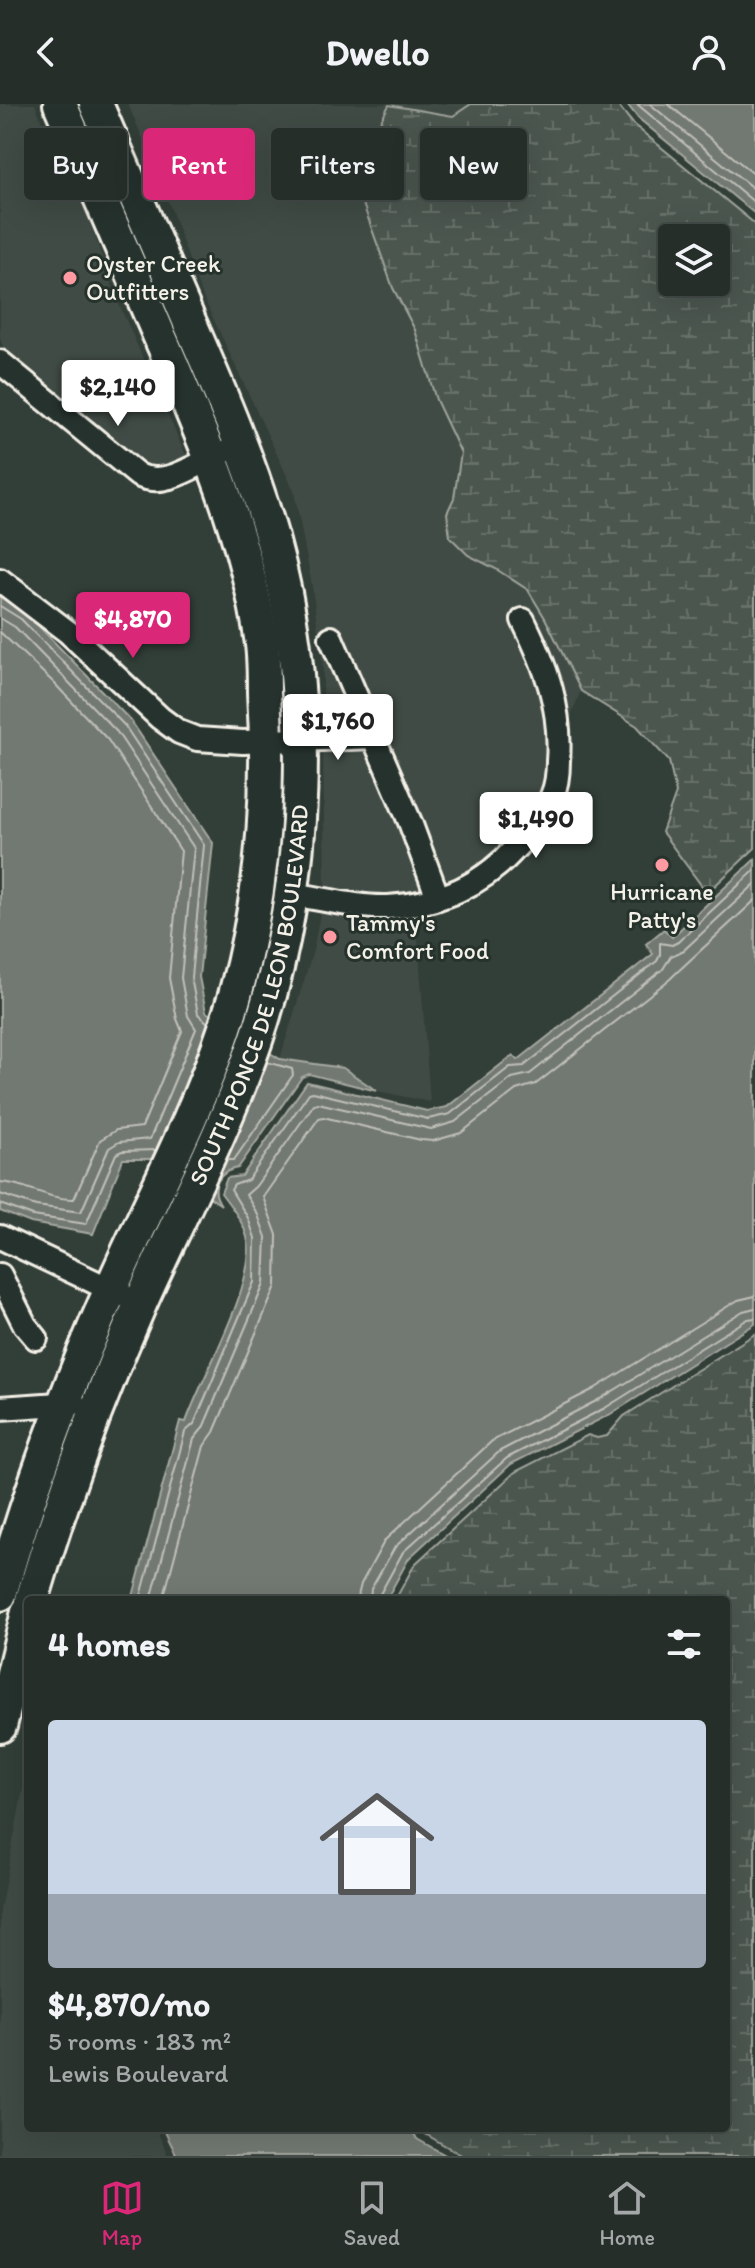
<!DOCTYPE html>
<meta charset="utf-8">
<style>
body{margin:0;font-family:Itim,sans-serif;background:#323a36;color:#f1f3f6;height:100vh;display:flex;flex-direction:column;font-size:30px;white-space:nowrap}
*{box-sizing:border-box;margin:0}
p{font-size:26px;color:#a4a8a8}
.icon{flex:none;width:44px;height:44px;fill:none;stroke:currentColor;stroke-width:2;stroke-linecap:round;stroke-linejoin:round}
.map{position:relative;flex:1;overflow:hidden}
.side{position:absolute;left:24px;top:1492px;width:706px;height:536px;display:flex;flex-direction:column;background:#262e2a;border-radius:8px;box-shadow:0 8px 32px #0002,0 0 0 2px #424a47}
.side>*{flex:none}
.top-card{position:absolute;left:24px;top:24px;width:708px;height:72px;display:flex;gap:16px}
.controls{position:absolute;left:658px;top:120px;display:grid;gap:16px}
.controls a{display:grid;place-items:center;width:72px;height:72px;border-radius:8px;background:#262e2a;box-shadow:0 8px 32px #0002,0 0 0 2px #424a47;font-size:40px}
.price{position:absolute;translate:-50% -68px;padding:0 18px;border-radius:8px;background:#fff;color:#222;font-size:26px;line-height:52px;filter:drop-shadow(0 2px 4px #0008)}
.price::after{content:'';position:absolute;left:50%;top:48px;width:24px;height:18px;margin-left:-12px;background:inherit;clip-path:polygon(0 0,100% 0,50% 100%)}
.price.on{background:#db2777;color:#fff}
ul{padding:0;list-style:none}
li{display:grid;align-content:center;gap:16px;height:424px;padding:0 24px}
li+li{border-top:2px solid #424a47}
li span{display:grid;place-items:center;height:248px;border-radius:8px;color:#555}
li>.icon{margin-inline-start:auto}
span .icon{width:144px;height:144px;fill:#fffc;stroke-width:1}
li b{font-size:34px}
h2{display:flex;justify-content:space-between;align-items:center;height:96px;padding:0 24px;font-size:34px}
.pill{padding:0 28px;border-radius:8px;background:#262e2a;box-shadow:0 8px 32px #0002,0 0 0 2px #424a47;font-size:28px;line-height:72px}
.pill.on{background:#db2777;color:#fff}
header{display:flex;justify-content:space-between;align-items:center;height:104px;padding:0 24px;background:#262e2a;font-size:36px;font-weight:800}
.tabs{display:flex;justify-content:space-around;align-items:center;height:112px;border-top:2px solid #424a47;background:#262e2a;font-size:22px;color:#a4a8a8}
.tabs a{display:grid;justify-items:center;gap:4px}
.tabs .on{color:#db2777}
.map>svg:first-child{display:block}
.built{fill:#404b44}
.wetland{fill:url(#wetland-marsh);stroke:#a0a49c;stroke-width:2;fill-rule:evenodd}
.water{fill:#727972;stroke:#a6a9a1;stroke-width:2}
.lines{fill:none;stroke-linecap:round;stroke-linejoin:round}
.shore{stroke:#c0c1b9;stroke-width:2}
.minor-casing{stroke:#f4f1e8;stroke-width:28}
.highway-casing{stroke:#f4f1e8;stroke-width:38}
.minor{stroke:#26332d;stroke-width:22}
.highway{stroke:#26332d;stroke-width:32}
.poi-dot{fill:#ff9aa2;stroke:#26332d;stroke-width:3}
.labels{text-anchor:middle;stroke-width:6;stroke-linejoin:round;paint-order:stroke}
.poi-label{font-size:24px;fill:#f4f1e8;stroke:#26332d;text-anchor:start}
.street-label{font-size:24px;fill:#f4f1e8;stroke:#26332d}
</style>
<header><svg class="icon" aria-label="back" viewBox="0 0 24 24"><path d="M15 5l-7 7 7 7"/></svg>Dwello<svg class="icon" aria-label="person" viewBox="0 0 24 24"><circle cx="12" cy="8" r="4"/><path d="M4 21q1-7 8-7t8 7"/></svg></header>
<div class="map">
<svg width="755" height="2052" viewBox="0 0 755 2052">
<defs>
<pattern id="wetland-marsh" width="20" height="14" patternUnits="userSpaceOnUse" patternTransform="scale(2)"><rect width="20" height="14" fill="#4c564f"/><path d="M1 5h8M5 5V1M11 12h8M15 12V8" fill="none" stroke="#666f68"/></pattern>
</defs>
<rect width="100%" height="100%" fill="#323e38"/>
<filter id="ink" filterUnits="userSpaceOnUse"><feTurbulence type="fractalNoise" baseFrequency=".0125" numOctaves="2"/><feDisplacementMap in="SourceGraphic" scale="16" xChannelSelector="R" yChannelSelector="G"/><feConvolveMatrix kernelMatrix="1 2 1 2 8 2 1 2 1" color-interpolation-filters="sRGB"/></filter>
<g filter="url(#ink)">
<!-- built -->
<g class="built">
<polygon points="0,0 35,0 51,40 82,96 118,198 187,354 155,367 142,362 6,251 0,234"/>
<polygon points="128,0 471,0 453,12 389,1 372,33 393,184 415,226 436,296 461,349 454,394 447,409 450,433 468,451 496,465 528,486 545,514 581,587 567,621 544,539 526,504 512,513 529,548 550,613 548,675 536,704 504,744 466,773 442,782 382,631 382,623 379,623 335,522 320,530 361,624 323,626 323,563 312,482 294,387 199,184 163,82"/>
<polygon points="369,643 426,787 385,793 325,785 323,646"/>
<polygon points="321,804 416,809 430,998 377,987 343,964 280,955 313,847"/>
<polygon points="28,1659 28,2024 156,2024 168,2052 0,2052 0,1806"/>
</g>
<!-- wetland -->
<g class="wetland">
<path d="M471,0h146l17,21 121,99v624l-48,45 -45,-61 14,-39 -7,-32 -32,-35 -56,-35 -36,-73 -17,-28 -32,-21 -28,-14 -18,-18 -3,-24 7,-15 7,-45 -25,-53 -21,-70 -22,-42 -35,-98 14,-53 17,-32 64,11zM672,134h44v44h-44z"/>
<polygon points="755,1230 755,2052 463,2052 422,2028 419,2024 726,2024 726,1496 395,1496 415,1460 515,1368 588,1331 597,1334 607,1332 624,1312"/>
</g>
<!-- water -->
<g class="water">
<polygon points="627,0 755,0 755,110 638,14"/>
<polygon points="0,492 25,508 131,617 213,739 199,873 206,908 219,916 155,1055 123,1055 93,1130 31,1119 0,1107"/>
<path d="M755,755v465l-146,91 -98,49 -102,94 -23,42h-254l48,-179 6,1c16,-46 69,-136 62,-180 -3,-19 -16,-34 -27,-49l6,-15 15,-2 65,-94 120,29 20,-4 66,-52 5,5 135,-106 -7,-10 18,-15 8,8z"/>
<path d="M262,944l18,11 63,9 34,23 -68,-17 -7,3 -64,91c-19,3 -29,20 -17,37l-20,-14z"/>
<polygon points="163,2024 411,2024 417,2035 447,2052 177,2052"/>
</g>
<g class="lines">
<!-- shore -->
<g class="shore">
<polyline points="637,0 755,99"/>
<polyline points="650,0 755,86"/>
<polyline points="668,0 755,71"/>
<polyline points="0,502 21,515 125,622 204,741 191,873 198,910 208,919"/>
<polyline points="0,514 15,523 117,628 194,744 181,874 188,912 196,925 150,1035 119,1038 109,1044 81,1108 36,1102 0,1090"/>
<path d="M0,528l53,50 55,58 73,111 -12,127 8,41 5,12 -40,96 -26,3 -16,10 -26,59c-26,1 -49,-16 -74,-17"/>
<polyline points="227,1056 234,1056 293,971 292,965 267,958"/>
<polyline points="0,1100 33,1112 86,1120 116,1050 122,1047 156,1046"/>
<polyline points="140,1496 185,1328 194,1320 254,1178 255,1134 248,1114 231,1086 234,1081 248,1076 309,989 313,988 428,1015 450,1010 510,963 524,962 657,857 660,851 660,839 672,841 678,838 755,766"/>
<polyline points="151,1496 194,1335 203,1324 264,1180 266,1133 258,1111 246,1091 256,1082 314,1000 318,999 431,1025 455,1018 512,974 530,970 663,865 671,852 684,846 755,780"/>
<path d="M163,1496l41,-154 10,-14 62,-146 1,-51 -14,-38 56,-79 4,-1 98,23 12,1 28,-8 55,-43 20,-6 134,-105c27,-26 57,-52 85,-79"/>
<polyline points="357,1496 361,1480 385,1436 492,1337 594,1285 738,1196 755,1192"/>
<polyline points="370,1496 371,1485 395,1443 500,1347 600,1295 743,1207 755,1204"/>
<polyline points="380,1496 380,1490 403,1448 507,1354 605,1304 717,1234 748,1215 755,1214"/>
</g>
<defs>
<g id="minor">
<path d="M0,258l138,113c27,14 58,-11 84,-22"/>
<polyline points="0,476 68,528 160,614 179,628 197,635 243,638 374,633"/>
<polyline points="331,534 410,718 438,794"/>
<path d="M290,790c31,4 66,14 98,13 50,-3 96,-22 129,-61 13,-15 27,-30 35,-50 5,-11 6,-23 6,-35 4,-52 -12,-95 -35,-141"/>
<polyline points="0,1133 122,1191"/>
<polyline points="0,1171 25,1221 36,1234"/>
<polyline points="0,1304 74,1299"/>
</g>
<g id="highway">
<path d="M0,1490c30,-104 67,-206 111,-305 38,-86 84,-171 114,-261 36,-109 46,-223 39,-336 0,-16 0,-32 -2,-48 -15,-107 -59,-209 -102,-307 -33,-78 -67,-155 -100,-233"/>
<path id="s1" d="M32,1496c30,-102 66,-201 109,-298 39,-87 84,-172 115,-262 53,-154 60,-344 16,-502 -21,-74 -51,-144 -82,-215 -31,-73 -63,-146 -94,-219"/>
<polyline points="0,1622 28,1508"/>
</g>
</defs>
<!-- minor casing -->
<use href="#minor" class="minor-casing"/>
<!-- highway casing -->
<use href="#highway" class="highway-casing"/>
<!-- minor -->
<use href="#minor" class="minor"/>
<!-- highway -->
<use href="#highway" class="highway"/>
</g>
</g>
<!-- markers -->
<g class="poi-dot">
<circle cx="70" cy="174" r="8"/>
<circle cx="662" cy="761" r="8"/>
<circle cx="330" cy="833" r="8"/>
</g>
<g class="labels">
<!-- poi labels -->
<g class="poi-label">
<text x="86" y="168">Oyster Creek<tspan x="86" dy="28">Outfitters</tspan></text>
<text x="662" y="796" text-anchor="middle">Hurricane<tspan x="662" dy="28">Patty's</tspan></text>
<text x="346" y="827">Tammy's<tspan x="346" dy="28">Comfort Food</tspan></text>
</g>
<!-- street labels -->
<g class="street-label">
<text dy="8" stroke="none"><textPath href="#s1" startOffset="646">SOUTH PONCE DE LEON BOULEVARD</textPath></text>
</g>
</g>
</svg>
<div class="controls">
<a><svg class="icon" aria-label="layers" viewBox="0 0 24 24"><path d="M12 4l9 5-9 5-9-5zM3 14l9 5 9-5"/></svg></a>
</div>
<b class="price" style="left:118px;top:324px">$2,140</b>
<b class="price on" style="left:133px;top:556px">$4,870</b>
<b class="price" style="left:338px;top:658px">$1,760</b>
<b class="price" style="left:536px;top:756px">$1,490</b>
<div class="top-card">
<a class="pill">Buy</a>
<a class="pill on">Rent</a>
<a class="pill">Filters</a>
<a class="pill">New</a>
</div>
<section class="side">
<h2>4 homes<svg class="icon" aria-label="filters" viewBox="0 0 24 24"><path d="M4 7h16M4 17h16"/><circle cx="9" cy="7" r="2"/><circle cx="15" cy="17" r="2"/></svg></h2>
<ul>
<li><span style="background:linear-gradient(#c9d6e8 70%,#9aa5b1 0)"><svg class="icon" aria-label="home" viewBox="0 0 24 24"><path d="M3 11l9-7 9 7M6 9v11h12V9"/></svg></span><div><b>$4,870/mo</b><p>5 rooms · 183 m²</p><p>Lewis Boulevard</p></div></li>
</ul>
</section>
</div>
<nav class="tabs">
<a class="on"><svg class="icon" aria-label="map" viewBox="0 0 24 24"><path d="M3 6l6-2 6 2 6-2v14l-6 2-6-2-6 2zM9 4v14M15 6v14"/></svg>Map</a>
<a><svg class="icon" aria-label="saved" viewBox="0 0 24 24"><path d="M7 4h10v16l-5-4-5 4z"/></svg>Saved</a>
<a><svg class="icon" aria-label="home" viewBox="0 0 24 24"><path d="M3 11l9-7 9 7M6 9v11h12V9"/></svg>Home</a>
</nav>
